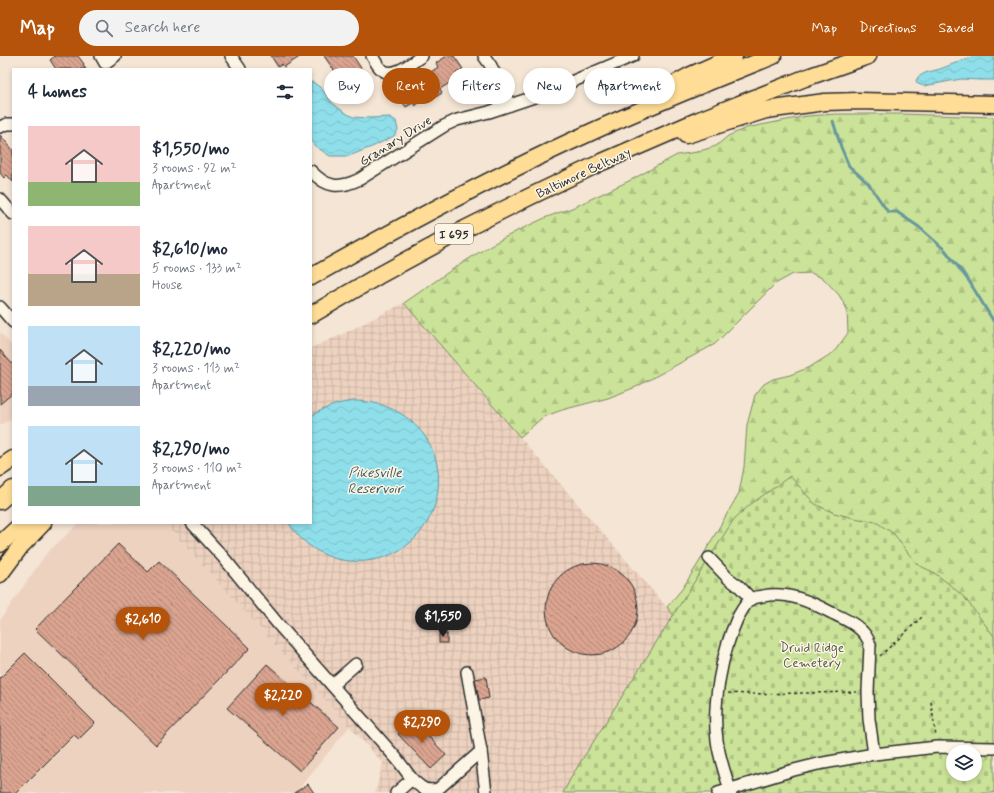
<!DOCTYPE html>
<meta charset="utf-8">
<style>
body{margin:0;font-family:Mynerve,sans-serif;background:#f2f2f3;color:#1f2937;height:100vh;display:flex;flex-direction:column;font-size:15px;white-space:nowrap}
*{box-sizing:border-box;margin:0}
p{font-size:13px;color:#747a83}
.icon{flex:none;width:22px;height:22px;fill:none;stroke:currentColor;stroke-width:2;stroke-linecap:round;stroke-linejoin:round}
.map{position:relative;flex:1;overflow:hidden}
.details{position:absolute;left:12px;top:12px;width:300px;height:456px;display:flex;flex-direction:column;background:#fff;border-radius:0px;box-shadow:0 2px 6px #0003}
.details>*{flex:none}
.guide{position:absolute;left:324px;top:12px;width:380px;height:36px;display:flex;gap:8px}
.tools{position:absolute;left:946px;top:689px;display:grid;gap:8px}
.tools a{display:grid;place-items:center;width:36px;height:36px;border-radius:50%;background:#fff;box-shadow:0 2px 6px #0003;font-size:20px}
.price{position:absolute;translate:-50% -34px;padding:0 9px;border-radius:14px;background:#b45309;color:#fff;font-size:13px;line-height:26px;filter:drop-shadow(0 1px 2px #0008)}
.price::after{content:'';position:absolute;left:50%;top:24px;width:12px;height:9px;margin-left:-6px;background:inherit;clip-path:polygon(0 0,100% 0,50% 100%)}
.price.on{background:#222;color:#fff}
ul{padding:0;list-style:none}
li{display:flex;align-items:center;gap:12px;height:100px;padding:0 16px}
li span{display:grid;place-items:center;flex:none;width:112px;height:80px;border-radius:0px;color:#555}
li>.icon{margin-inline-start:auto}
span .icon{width:48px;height:48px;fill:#fffc;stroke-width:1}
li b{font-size:17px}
h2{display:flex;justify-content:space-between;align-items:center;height:48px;padding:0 16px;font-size:17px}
.chip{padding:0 14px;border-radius:18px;background:#fff;box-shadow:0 2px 6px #0003;font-size:14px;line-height:36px}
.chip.on{background:#b45309;color:#fff}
header{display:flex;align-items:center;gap:24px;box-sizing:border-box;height:56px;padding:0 20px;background:#b45309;color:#fff}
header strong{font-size:19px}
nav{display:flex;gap:22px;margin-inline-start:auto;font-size:14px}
.search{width:280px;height:36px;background:#f2f2f3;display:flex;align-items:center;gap:10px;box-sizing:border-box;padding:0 14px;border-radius:22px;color:#747a83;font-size:15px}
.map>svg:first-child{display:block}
.built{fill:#edd2c0}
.industrial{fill:url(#industrial-grid)}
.forest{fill:url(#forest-firs);stroke:#7b8762}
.cemetery{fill:url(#cemetery-stones);stroke:#7b8762;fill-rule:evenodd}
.water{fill:url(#water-waves);stroke:#67979e}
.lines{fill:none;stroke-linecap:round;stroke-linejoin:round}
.stream{stroke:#67979e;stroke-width:3}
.building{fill:url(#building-back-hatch);stroke:#2b2b2b}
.minor-casing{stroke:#2b2b2b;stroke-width:14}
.highway-casing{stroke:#2b2b2b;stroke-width:19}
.path{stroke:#2b2b2b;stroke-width:1.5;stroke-dasharray:3 3;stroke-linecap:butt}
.minor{stroke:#fcf5e5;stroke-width:11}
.highway{stroke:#ffdd96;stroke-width:16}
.labels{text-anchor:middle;stroke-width:3;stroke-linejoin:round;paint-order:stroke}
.shield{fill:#fcf5e5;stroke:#6a6863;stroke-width:1}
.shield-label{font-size:12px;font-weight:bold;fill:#2b2b2b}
.street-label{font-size:13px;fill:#2b2b2b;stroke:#fcf5e5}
.park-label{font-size:13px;fill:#535946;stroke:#fcf5e5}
.water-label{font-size:14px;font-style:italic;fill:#44585b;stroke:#fcf5e5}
</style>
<header>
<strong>Map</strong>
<div class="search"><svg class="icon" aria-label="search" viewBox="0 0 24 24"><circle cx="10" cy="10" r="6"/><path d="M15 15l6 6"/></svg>Search here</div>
<nav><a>Map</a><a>Directions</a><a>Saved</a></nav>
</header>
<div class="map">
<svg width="994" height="737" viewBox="0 0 994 737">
<defs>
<pattern id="industrial-grid" width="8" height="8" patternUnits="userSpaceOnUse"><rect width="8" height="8" fill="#edd2c0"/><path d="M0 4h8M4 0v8" fill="none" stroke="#cbb4a5"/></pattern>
<pattern id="forest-firs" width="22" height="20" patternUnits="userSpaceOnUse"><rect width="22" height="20" fill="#cbe398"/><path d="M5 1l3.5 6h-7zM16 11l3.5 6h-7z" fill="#aec383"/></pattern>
<pattern id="cemetery-stones" width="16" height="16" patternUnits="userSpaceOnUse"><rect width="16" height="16" fill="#cbe398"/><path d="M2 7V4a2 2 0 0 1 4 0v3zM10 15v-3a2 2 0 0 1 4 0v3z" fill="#aec383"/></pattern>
<pattern id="water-waves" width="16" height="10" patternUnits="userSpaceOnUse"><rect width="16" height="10" fill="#8fdfeb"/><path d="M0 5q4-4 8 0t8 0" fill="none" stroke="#7cc0ca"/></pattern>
<pattern id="building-back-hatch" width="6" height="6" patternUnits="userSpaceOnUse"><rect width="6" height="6" fill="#daa490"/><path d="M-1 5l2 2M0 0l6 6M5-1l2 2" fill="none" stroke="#b18676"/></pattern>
</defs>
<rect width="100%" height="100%" fill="#f5e5d4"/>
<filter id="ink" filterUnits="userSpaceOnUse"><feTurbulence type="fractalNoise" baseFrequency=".025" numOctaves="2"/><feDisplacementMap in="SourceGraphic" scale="8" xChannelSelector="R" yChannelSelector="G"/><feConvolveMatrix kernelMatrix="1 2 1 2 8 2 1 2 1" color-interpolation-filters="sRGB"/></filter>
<g filter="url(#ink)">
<!-- built -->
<g class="built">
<polygon points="0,276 13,291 13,362 0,369"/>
<polygon points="79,467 164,467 350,670 295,737 0,737 0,564 46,498"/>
</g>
<!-- industrial -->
<polygon class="industrial" points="404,247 683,570 574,737 375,737 383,707 164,467 311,467 311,292 345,277"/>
<!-- forest -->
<polygon class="forest" points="837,58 901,58 994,61 994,603 679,566 667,551 682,533 698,508 739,437 744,411 747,369 755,339 764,328 773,323 790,319 810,311 834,296 848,277 847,253 839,239 824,223 811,217 793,218 775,228 715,288 636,331 608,342 562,354 543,361 520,381 404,247 450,215 489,190 519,174 547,161 572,152 631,124 677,99 697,96 716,90 728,80 746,72 807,60"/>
<!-- cemetery -->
<path class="cemetery" d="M790,420l25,28 19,9 20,5 22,4 18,12 14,19 10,12 15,7 16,12 15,13 30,39v157h-431l10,-19 161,-255 17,-15zM953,696h22v22h-22z"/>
<!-- water -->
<g class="water">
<polygon points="974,0 994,0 994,24 980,24 961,23 924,30 918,28 916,25 918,21 925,17 940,13"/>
<polygon points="311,26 313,26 322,33 331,46 344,56 353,61 369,62 390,61 396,65 398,74 394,80 374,90 349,100 330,100 315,90 311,85"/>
<path d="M353,345c59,-1 101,52 80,109 -5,14 -15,27 -27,36 -17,12 -37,17 -57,15 -25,-2 -47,-17 -60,-38h22v-107c13,-8 26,-13 42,-15z"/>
</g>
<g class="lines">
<!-- stream -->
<polyline class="stream" points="833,65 841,91 849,110 868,127 888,156 897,156 919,171 945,194 969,225 994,266"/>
</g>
<!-- building -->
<g class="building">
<polygon points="55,0 78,0 84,8 83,8 86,13 56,13 50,4"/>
<polygon points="271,0 301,0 284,11 282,8 278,11"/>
<polygon points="324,0 353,0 371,27 367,30 369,33 357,41 352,34 348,36 345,30 348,28 339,15 336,17"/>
<polygon points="447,0 454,0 463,13 456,17 459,21 440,33 442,37 436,41 434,37 415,50 413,47 406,51 397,39 401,37 398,33 411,24 414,28 438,11 436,7"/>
<polygon points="0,79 13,94 13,126 7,119 4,122 0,117"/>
<polygon points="0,294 13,309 13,337 0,348"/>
<polygon points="118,488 148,516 159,505 250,592 156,689 35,573"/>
<circle cx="592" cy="553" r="46"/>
<rect x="439" y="578" width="8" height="9"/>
<polygon points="25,597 95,667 79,683 74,679 16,737 0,737 0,622"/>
<polygon points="267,608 339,671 300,715 227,652"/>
<polygon points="486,621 489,642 479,644 475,623"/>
<polygon points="413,664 446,699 431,713 398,678"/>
<polygon points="308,728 314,737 294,737"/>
</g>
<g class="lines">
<defs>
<g id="minor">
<polyline points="101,0 105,7 115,0"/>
<polyline points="231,0 240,13"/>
<path d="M372,0c3,4 5,10 9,13 12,11 31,-7 41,-13"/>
<polyline points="484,0 491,10 510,49"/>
<polyline points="0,71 7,68 13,68"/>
<path d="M311,115c16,17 28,18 49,8l84,-53 13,-6 32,-8 51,-17 93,-39"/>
<polyline points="0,143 13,158"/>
<polyline points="0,251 13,266"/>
<polyline points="192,467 223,501 278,568 397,703 412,723"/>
<polyline points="709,502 728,522 740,531 751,543"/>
<polyline points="467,616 481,695 486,737"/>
<polyline points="332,629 356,608"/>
<path d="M396,737l16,-14c8,8 13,13 26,10l43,-38"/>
<polyline points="718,737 790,715 818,708 874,698 937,691 994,692"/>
<path d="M731,737c-5,-17 -12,-35 -14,-53 -5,-36 5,-88 20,-121 4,-7 8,-16 14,-20 3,-2 8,-2 12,-3 25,-5 48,6 69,17 15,7 34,15 38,32l-2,47 1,27 5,35"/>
</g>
<g id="highway">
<polyline points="658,37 689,20 734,0"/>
<polyline points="686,79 766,54 825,46 858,45 994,48"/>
<path d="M311,221c90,-51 181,-100 276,-143 61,-28 124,-53 186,-78"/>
<polyline points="311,259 378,220 457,177 529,141 602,106 699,64 805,22 868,0"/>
<polyline points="0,412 13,403"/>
<polyline points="0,445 13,433"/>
<polyline points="0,488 23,467"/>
<polyline points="0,518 20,491 43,467"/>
</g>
</defs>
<!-- minor casing -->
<use href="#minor" class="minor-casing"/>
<!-- highway casing -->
<use href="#highway" class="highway-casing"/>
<!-- path -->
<g class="path">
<polyline points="880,600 923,560"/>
<polyline points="728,637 751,638 858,636"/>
<polyline points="931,646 936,681"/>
</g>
<!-- minor -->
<use href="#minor" class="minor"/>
<!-- highway -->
<use href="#highway" class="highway"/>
</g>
</g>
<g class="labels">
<!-- shield labels -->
<rect class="shield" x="435" y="168" width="38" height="20" rx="3"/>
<g class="shield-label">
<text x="454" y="182">I 695</text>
</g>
<!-- street labels -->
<g class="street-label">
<text transform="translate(395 84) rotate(-32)" y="5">Granary Drive</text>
<text transform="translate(583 116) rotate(-25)" y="5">Baltimore Beltway</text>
</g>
<!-- park labels -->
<g class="park-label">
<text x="812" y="596">Druid Ridge<tspan x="812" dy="15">Cemetery</tspan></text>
</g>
<!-- water labels -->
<g class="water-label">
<text x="375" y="421">Pikesville<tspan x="375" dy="16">Reservoir</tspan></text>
</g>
</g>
</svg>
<div class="tools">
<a><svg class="icon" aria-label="layers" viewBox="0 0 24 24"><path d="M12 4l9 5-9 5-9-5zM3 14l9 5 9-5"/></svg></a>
</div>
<b class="price on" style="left:443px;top:582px">$1,550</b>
<b class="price" style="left:143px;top:585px">$2,610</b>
<b class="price" style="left:283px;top:661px">$2,220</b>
<b class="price" style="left:422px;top:688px">$2,290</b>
<div class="guide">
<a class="chip">Buy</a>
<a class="chip on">Rent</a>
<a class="chip">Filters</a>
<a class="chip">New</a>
<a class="chip">Apartment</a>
</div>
<section class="details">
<h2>4 homes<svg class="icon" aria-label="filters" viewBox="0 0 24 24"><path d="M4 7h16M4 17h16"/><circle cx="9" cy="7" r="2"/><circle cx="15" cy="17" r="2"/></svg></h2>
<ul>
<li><span style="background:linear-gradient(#f6c9c9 70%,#8fb573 0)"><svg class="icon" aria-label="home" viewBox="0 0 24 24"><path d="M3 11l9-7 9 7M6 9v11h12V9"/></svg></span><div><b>$1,550/mo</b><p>3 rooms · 92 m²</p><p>Apartment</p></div></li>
<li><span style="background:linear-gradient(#f6c9c9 60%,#b9a48a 0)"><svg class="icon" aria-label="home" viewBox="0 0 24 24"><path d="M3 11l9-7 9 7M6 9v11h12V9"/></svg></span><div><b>$2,610/mo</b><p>5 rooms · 133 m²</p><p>House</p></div></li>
<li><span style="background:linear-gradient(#bfe0f5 75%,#9aa5b1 0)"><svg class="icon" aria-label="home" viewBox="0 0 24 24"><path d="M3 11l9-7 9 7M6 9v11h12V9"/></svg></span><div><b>$2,220/mo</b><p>3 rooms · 113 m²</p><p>Apartment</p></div></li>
<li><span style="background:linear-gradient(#bfe0f5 75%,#7fa58c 0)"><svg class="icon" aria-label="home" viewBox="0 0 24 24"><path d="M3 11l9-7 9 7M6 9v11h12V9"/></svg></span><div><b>$2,290/mo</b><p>3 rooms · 110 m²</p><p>Apartment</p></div></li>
</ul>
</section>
</div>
